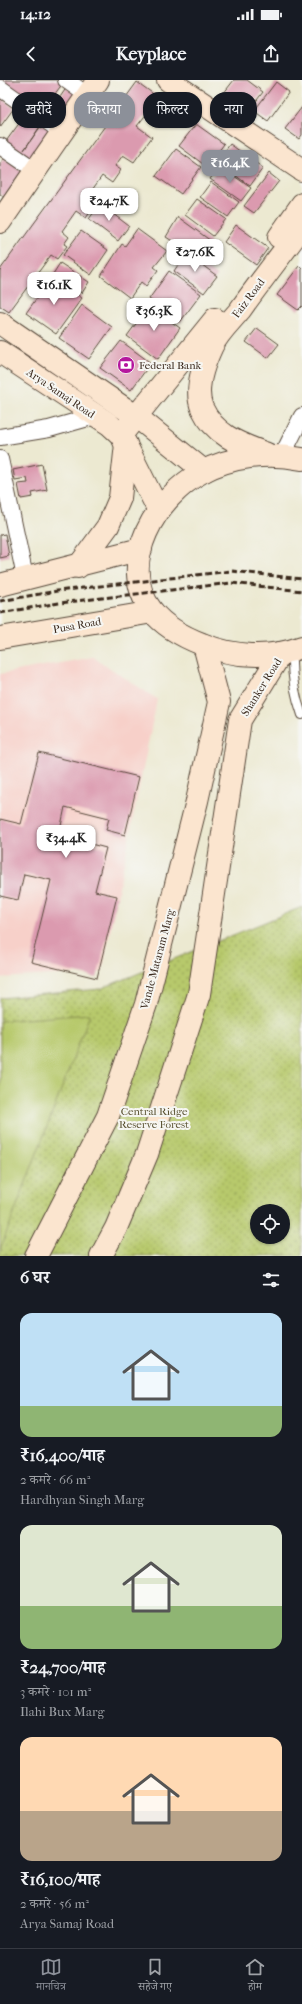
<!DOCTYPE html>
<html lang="hi">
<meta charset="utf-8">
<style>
body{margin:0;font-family:"IM FELL French Canon","Noto Serif Devanagari",serif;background:#20242c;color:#f1f3f6;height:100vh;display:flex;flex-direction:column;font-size:15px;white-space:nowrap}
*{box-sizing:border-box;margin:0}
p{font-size:13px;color:#9ea1a6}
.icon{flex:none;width:22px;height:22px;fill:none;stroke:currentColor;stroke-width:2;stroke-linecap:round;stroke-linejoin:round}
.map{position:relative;height:1176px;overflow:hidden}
.side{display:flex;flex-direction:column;background:#171b24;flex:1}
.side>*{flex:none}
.top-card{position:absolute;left:12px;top:12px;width:278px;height:36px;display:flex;gap:8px}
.controls{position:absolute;left:250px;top:1124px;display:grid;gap:8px}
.controls a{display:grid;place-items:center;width:40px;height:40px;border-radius:50%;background:#171b24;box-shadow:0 1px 3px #0004;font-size:20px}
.price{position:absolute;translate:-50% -34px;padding:0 9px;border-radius:8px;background:#fff;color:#222;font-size:13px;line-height:26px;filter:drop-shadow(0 1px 2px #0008)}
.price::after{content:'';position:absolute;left:50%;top:24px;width:12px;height:9px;margin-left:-6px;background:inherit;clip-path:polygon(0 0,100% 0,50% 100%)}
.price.current{background:#8c9099;color:#fff}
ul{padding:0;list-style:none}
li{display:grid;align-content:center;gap:8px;height:212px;padding:0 20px}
li span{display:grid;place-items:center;height:124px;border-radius:12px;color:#555}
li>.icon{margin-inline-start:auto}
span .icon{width:72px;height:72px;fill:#fffc;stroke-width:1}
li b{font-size:17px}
h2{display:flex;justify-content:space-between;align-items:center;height:48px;padding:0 20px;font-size:17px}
.tag{padding:0 14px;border-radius:16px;background:#171b24;box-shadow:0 1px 3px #0004;font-size:14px;line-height:36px}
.tag.current{background:#8c9099;color:#fff}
.status{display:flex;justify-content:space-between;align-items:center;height:28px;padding:0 20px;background:#171b24;direction:ltr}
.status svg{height:11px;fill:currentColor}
header{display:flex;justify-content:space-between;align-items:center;height:52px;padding:0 20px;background:#171b24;font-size:18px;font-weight:800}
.tabs{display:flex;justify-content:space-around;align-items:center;height:56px;border-top:1px solid #363941;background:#171b24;font-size:11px;color:#9ea1a6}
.tabs a{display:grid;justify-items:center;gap:2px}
.tabs .current{color:#8c9099}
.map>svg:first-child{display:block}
.built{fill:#f7d0c9}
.green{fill:url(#green-dots);stroke:#797a45;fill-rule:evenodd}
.pitch{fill:#b7c96c;stroke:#797a45}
.building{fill:#db9aaf}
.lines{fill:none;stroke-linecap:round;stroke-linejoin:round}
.lane-casing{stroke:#564739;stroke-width:10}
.street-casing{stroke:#564739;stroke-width:18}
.secondary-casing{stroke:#564739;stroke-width:24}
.lane{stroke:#fff;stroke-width:8}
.street{stroke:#fff;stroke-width:16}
.secondary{stroke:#fbe5cf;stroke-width:22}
.rail{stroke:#3b2a1e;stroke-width:3;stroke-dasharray:6 3;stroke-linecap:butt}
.labels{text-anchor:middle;stroke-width:4;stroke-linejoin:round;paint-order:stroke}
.street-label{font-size:11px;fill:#3b2a1e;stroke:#f6f6f2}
.poi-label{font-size:11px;fill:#3b2a1e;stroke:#f6f6f2;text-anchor:start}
.park-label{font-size:11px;fill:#5a5232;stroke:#f6f6f2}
</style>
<div class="status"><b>14:12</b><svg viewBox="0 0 49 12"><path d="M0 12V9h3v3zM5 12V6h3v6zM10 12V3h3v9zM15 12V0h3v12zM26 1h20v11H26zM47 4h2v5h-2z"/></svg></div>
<header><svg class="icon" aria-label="back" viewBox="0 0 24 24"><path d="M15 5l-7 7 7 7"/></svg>Keyplace<svg class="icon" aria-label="share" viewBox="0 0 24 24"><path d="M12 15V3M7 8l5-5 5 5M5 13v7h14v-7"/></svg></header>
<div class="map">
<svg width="302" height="1176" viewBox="0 0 302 1176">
<defs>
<pattern id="green-dots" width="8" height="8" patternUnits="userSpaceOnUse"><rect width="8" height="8" fill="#b7c96c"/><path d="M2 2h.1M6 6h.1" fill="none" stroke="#96a358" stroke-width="1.8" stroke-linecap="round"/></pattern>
</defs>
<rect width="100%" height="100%" fill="#f6f6f2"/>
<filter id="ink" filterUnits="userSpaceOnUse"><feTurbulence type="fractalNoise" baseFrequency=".025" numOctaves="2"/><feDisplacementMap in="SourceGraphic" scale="8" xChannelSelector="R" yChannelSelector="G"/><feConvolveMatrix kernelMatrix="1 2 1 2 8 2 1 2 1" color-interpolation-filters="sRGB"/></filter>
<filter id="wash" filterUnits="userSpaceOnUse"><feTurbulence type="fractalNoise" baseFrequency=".012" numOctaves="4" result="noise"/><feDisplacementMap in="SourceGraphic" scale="16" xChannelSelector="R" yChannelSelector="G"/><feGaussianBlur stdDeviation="0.9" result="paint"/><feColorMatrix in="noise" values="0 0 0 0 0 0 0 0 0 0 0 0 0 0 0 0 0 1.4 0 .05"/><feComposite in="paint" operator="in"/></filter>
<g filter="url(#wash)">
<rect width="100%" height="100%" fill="#ece9d1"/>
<!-- built -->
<polygon class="built" points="93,577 157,619 102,892 0,898 0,594"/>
<!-- green -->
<path class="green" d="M302,827v349h-302v-258l100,-9zM257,1131h26v26h-26z"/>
<!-- pitch -->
<polygon class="pitch" points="90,934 0,1170 0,941"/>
<g id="blocks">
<!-- building -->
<g class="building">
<polygon points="5,0 59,0 63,3 42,31 3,2"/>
<polygon points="234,0 247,0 263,12 248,32 223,14"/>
<polygon points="137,2 166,23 160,32 152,27 137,46 152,57 134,82 123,75 115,86 121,90 112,103 102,96 87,117 96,124 86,138 76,131 62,151 69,157 64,164 67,166 57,179 51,175 9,232 0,226 0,190"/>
<polygon points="276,2 289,12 268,41 254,31"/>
<polygon points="67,7 80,17 61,46 47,36"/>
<polygon points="0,18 14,28 0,47"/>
<polygon points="302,27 302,55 299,59 285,49"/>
<polygon points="26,34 41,45 24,70 43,43 59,55 35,88 4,64"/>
<polygon points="196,44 224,64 207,87 179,66"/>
<polygon points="230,64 263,88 250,106 217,82"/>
<polygon points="176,69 201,87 181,114 156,96"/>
<polygon points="4,78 28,95 9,121 0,114 0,84"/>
<polygon points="220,86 251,108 241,121 210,99"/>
<polygon points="269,93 279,101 254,133 244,126"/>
<polygon points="211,102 239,122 228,137 200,117"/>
<polygon points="197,119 226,139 213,156 185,135"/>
<polygon points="100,124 129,146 118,161 89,139"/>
<polygon points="178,137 211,161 199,178 166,157"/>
<polygon points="236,145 268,168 256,185 224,162"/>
<polygon points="137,149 167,171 154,187 158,190 146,206 141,202 130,218 101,196 122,164 125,166"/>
<polygon points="81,151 108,170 91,195 63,175"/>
<polygon points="186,173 217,196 204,213 174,191"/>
<polygon points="60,183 89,202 82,213 53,194"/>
<polygon points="299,186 302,189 302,226 298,230 277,215"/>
<polygon points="169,191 201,214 180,242 149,219"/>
<polygon points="52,197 82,218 56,254 26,233"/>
<polygon points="82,225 112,247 89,279 59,258"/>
<polygon points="149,226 180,248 158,279 127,256"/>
<polygon points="257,248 279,264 268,278 246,262"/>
<polygon points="121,261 151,283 131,310 100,288"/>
<polygon points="42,384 47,410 32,413 33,417 21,419 18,404 28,403 27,398 15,400 13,390"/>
<polygon points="5,454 9,476 0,478 0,455"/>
<polygon points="39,673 139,697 125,755 106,750 109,738 65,727 58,760 87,767 87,763 106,768 95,811 117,816 97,898 31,882 51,800 24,794 18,820 0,816 0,739 21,744"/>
</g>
</g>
</g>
<g filter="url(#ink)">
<use href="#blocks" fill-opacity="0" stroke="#564739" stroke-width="1"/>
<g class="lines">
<defs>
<path id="lane" d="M292,572c-1,23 2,41 10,63"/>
<g id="street">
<polyline points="66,0 87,15"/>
<polyline points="0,8 62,52"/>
<polyline points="0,66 35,90"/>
<polyline points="0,357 49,349 95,336"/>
<polyline points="282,376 302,336"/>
<polyline points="0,379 25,497"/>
</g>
<g id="secondary">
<polyline points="168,0 302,90"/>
<polyline points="0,142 98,0"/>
<polyline points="279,157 302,124"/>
<polyline points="0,243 137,337 204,391"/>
<polyline points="0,272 109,344 121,355 158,429"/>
<polyline points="121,355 215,239"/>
<path d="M267,374c-27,-10 -52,-18 -65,-46 -8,-19 2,-45 10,-62 6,-13 19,-25 28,-36 20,-28 41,-55 62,-83"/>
<path d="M302,379c-33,-7 -70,-3 -100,13 -45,24 -87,91 -50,139 12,15 32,26 50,33 31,13 68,15 100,3"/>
<polyline points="78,487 108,446 120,418 126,364"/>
<polyline points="0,505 141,469"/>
<polyline points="0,558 153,532"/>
<polyline points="36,1176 108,1036 146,924 197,721 219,622 204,565"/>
<polyline points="101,1176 116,1148 147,1074 199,914 240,640 281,573"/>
</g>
</defs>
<!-- lane casing -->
<use href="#lane" class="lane-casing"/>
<!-- street casing -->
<use href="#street" class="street-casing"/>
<!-- secondary casing -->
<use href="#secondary" class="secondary-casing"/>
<!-- lane -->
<use href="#lane" class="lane"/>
<!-- street -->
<use href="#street" class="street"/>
<!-- secondary -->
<use href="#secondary" class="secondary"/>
<!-- rail -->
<g class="rail">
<polyline points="0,521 57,511 231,491 302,499"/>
<polyline points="0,533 59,523 231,503 302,511"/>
</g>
</g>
</g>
<!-- icons -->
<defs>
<symbol id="bank-disc" viewBox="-11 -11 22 22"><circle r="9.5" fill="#b5179e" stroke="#f6f6f2"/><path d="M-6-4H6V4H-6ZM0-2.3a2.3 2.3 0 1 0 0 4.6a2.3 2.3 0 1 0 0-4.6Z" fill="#fff"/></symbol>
</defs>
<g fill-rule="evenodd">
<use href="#bank-disc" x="116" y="275" width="20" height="20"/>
</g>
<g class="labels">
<!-- street labels -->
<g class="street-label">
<text transform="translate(248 218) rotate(-53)" y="4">Faiz Road</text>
<text transform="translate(61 313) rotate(34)" y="4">Arya Samaj Road</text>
<text transform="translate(77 545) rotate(-10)" y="4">Pusa Road</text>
<text transform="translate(261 607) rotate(-58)" y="4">Shanker Road</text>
<text transform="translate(157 879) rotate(-75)" y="4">Vande Mataram Marg</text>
</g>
<!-- poi labels -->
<g class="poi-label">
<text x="139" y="289">Federal Bank</text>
</g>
<!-- park labels -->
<g class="park-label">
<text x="154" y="1035">Central Ridge<tspan x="154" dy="13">Reserve Forest</tspan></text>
</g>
</g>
</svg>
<div class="controls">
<a><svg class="icon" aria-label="locate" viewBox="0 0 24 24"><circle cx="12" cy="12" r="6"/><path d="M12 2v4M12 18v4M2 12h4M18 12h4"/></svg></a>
</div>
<b class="price current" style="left:230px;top:104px">₹16.4K</b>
<b class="price" style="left:109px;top:142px">₹24.7K</b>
<b class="price" style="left:195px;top:193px">₹27.6K</b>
<b class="price" style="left:54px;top:226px">₹16.1K</b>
<b class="price" style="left:154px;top:252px">₹36.3K</b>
<b class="price" style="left:66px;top:779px">₹34.4K</b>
<div class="top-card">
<a class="tag">खरीदें</a>
<a class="tag current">किराया</a>
<a class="tag">फ़िल्टर</a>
<a class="tag">नया</a>
</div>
</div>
<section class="side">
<h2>6 घर<svg class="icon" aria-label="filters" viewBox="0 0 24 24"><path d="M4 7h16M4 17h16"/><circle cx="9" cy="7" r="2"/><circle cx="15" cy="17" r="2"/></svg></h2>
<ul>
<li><span style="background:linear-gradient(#bfe0f5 75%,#8fb573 0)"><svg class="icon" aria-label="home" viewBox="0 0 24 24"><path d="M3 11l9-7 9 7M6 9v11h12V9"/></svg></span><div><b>₹16,400/माह</b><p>2 कमरे · 66 m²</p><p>Hardhyan Singh Marg</p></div></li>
<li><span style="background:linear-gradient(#dfe7d0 65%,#8fb573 0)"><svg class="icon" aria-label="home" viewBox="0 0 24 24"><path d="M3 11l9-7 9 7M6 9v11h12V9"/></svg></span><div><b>₹24,700/माह</b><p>3 कमरे · 101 m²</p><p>Ilahi Bux Marg</p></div></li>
<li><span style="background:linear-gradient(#ffd9b3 60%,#b9a48a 0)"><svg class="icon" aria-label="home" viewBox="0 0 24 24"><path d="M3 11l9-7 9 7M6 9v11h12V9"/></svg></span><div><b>₹16,100/माह</b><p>2 कमरे · 56 m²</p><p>Arya Samaj Road</p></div></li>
</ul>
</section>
<nav class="tabs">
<a class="current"><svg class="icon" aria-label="map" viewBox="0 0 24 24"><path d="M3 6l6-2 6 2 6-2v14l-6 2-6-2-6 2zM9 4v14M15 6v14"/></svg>मानचित्र</a>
<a><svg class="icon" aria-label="saved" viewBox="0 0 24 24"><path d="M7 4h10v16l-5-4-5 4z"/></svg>सहेजे गए</a>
<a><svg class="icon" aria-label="home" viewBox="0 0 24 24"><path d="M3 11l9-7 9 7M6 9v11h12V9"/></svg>होम</a>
</nav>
